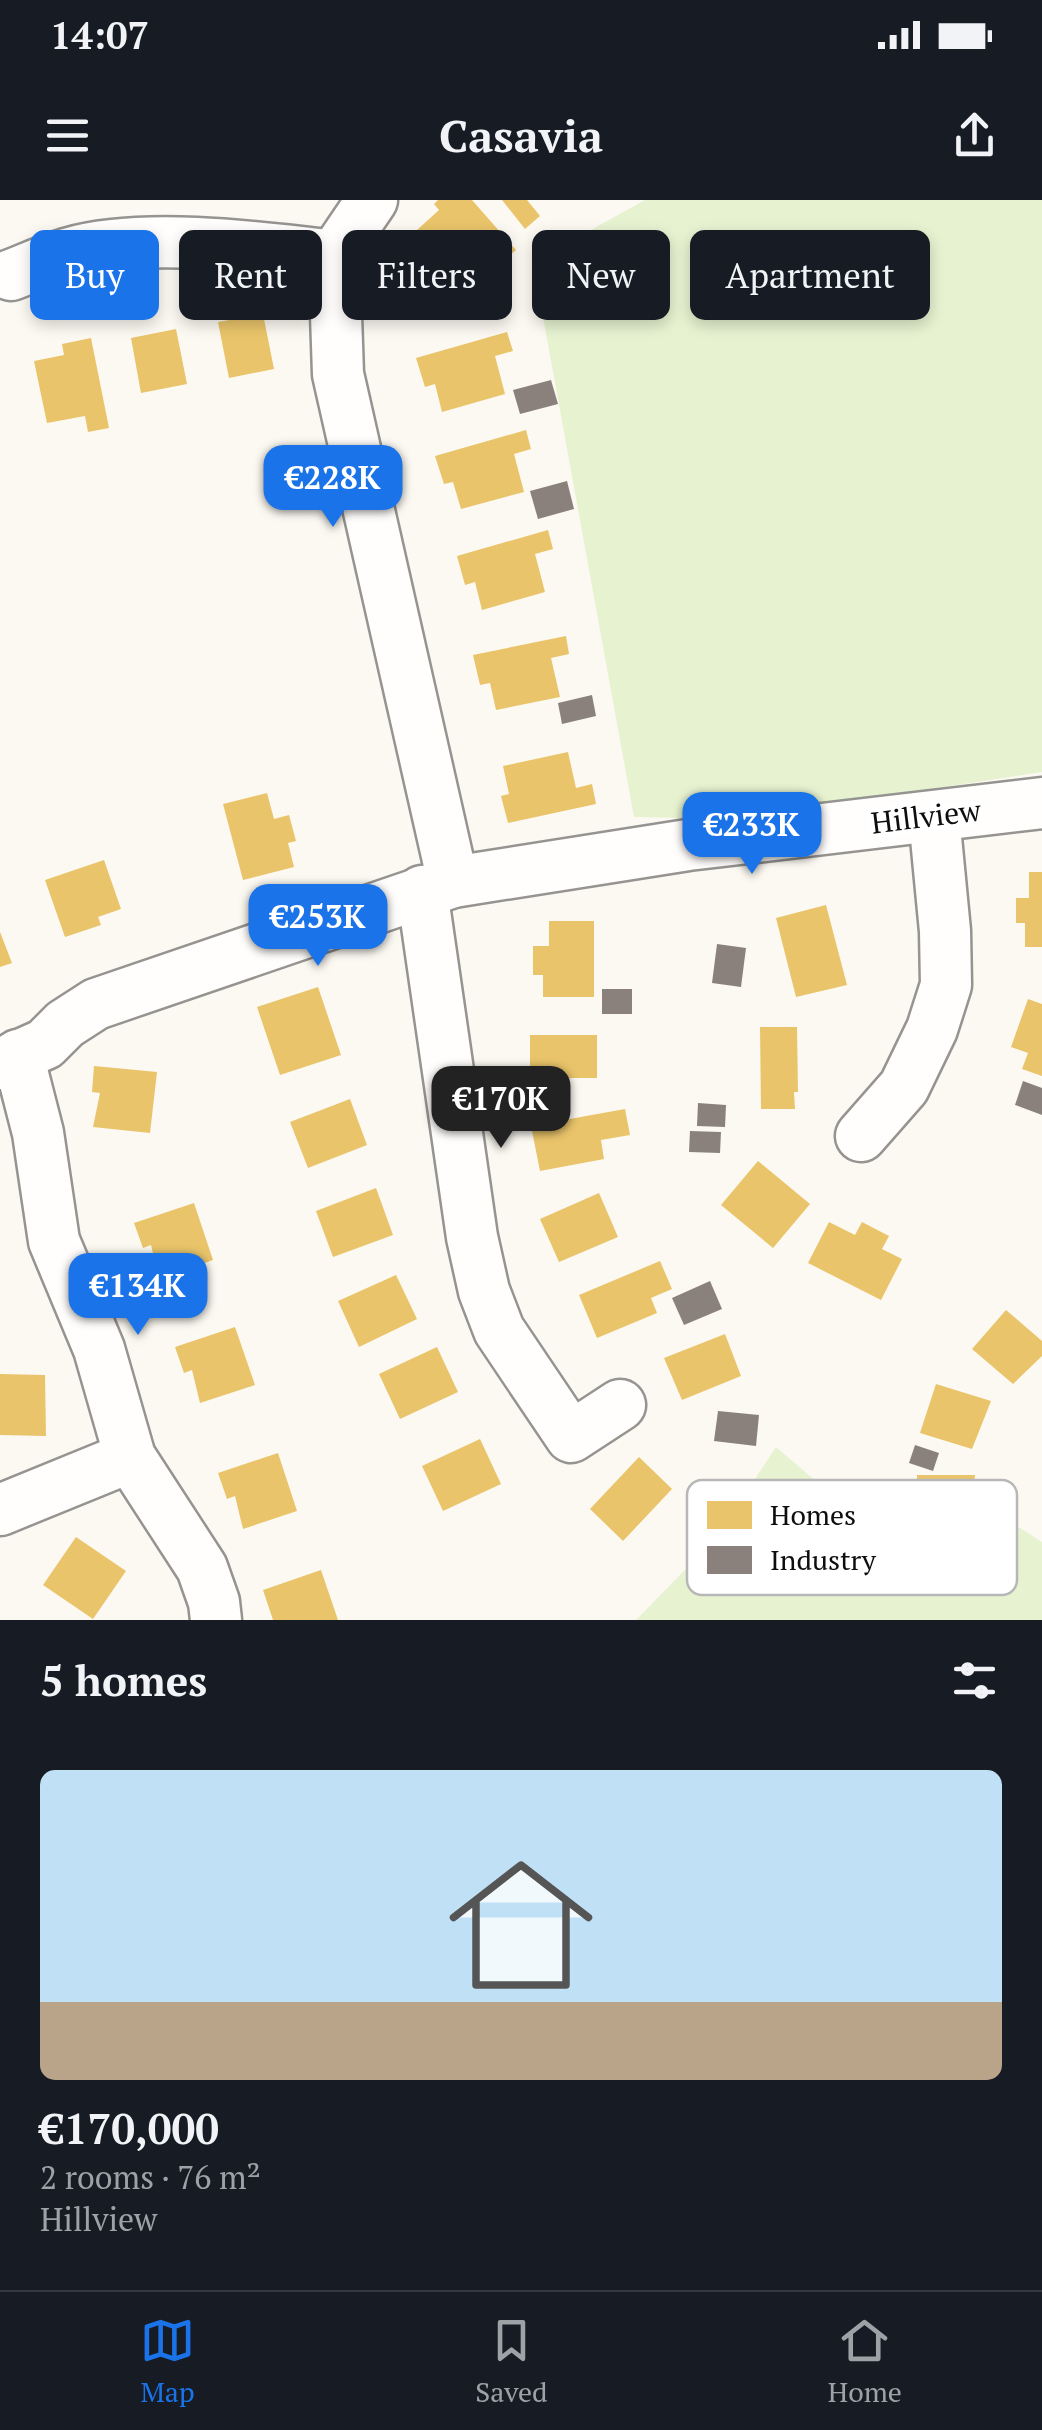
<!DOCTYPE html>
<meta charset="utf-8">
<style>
body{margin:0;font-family:"PT Serif",serif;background:#242831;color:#f1f3f6;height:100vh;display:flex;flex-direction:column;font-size:38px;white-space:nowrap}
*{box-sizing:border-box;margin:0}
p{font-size:32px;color:#9ea1a6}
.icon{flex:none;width:55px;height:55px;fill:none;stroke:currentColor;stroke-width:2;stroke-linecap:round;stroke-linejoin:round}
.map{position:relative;height:1420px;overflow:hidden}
.sheet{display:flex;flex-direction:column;background:#171b24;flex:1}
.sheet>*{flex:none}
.banner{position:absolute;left:30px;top:30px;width:982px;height:90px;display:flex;gap:20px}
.price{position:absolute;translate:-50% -85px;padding:0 22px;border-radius:20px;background:#1a73e8;color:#fff;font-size:32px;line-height:65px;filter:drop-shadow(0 2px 5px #0008)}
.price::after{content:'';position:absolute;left:50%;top:60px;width:30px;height:22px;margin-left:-15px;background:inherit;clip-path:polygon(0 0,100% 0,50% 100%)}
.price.on{background:#222;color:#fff}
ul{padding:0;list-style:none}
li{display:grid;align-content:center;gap:20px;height:530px;padding:0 40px}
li+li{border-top:2px solid #363941}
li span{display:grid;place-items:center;height:310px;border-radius:15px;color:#555}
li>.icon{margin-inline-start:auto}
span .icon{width:180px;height:180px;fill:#fffc;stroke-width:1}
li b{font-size:42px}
h2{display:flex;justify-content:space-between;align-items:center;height:120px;padding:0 40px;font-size:42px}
.chip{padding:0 35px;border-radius:15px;background:#171b24;box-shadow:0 5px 15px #0003;font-size:35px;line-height:90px}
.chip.on{background:#1a73e8;color:#fff}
.status{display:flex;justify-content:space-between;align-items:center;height:70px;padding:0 50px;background:#171b24;direction:ltr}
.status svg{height:28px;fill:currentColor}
header{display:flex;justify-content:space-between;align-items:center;height:130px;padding:0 40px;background:#171b24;font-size:45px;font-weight:600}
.tab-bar{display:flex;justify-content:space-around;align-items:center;height:140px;border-top:2px solid #363941;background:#171b24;font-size:28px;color:#9ea1a6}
.tab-bar a{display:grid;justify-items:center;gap:5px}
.tab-bar .on{color:#1a73e8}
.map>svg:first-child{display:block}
.green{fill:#e6f2d0}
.homes{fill:#e9c46a}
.industry{fill:#8a817c}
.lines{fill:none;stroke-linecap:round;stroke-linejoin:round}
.minor-casing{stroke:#959491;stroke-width:55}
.minor{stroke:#fffefd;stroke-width:50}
.labels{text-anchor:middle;stroke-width:10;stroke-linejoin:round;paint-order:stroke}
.street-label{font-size:30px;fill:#0e0e0e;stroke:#fff}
.key{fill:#fff;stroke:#b7b7b7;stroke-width:2.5}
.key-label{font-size:28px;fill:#0e0e0e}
</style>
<div class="status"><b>14:07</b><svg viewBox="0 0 49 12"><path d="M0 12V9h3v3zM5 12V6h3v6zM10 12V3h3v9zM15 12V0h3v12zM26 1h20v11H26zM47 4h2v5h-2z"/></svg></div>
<header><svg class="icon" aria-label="menu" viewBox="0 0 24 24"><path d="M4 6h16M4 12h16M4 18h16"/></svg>Casavia<svg class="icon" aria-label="share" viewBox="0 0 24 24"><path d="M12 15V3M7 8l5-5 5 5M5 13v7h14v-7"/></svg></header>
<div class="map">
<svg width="1042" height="1420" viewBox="0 0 1042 1420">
<rect width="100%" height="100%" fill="#fcf9f2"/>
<!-- green -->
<g class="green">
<polygon points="645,0 1042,0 1042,572 735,619 634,617 533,62"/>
<polygon points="776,1247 937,1385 1006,1319 1042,1342 1042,1420 636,1420 717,1337"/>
</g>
<!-- homes -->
<g class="homes">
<polygon points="438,0 472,0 516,50 501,63 490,50 459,78 417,30 439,10 434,4"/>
<polygon points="502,0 527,0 540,16 525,29"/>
<polygon points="263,114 274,169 229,178 218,122"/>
<polygon points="176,129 187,184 141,193 131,138"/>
<polygon points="507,132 513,151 495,156 505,194 442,212 435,184 425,187 416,158"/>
<polygon points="91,138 109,228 88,232 85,216 47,223 34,161 64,155 62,144"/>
<polygon points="526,230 531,249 514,254 524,292 461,309 453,282 444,284 435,256"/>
<polygon points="548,330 553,349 535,354 545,392 482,410 475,382 465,385 457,356"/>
<polygon points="566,436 569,454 551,458 560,497 496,510 490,483 480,485 473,455"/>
<polygon points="568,552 576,588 592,584 596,604 508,623 501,596 509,594 503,566"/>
<polygon points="267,593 274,619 289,615 296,641 288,643 294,667 243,680 223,604"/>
<polygon points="104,660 121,709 98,717 101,725 65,737 45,680"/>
<polygon points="1029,672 1042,672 1042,747 1025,747 1025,723 1016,723 1016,698 1029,698"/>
<polygon points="826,705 847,785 796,797 776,718"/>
<polygon points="549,721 594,721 594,797 543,797 543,775 533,775 533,746 549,746"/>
<polygon points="0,732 12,763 0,767"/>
<polygon points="318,787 341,855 280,875 257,807"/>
<polygon points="1028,799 1042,804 1042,876 1022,869 1028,853 1011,847"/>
<polygon points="760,827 797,827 798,892 794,892 795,909 761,909"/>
<rect x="530" y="835" width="67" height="43"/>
<polygon points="94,866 157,872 150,933 93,927 100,893 92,892"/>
<polygon points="350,899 367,945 308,968 290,922"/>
<polygon points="625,909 630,935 601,940 604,959 540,971 531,926"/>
<polygon points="758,961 810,1004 773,1048 721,1005"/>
<polygon points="376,988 393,1035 333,1057 316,1011"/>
<polygon points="599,993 618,1037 559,1062 540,1019"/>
<polygon points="194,1003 213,1060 159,1079 151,1045 143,1048 134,1023"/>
<polygon points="829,1022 855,1035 862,1022 889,1036 882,1049 902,1059 881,1100 808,1063"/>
<polygon points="660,1061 672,1089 651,1098 657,1113 597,1138 579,1095"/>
<polygon points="396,1075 417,1119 359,1147 338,1101"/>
<polygon points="1006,1110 1042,1141 1042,1156 1013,1184 972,1149"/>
<polygon points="235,1127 255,1185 200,1203 192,1170 184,1173 175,1147"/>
<polygon points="725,1134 741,1176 682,1200 664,1158"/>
<polygon points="437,1147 458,1192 400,1219 379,1174"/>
<polygon points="0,1174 45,1175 46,1236 0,1235"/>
<polygon points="936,1184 991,1201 972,1249 920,1233"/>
<polygon points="480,1239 501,1284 443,1311 422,1266"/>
<polygon points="278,1253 297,1311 243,1329 235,1296 227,1299 218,1273"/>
<polygon points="639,1257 672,1289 623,1341 590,1309"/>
<polygon points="917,1275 975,1275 971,1326 917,1326"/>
<polygon points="76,1337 126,1371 93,1419 43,1385"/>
<polygon points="321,1370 338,1420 273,1420 263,1390"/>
</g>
<!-- industry -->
<g class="industry">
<polygon points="551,180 558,204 520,214 513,190"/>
<polygon points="567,281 574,309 538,319 530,291"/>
<polygon points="592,495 596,516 562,524 558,503"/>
<polygon points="717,744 746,748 741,787 712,783"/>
<rect x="602" y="789" width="30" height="25"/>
<polygon points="1023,881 1042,888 1042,915 1015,905"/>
<polygon points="698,903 726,905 725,927 697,926"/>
<polygon points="690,931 721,932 720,953 689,952"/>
<polygon points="710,1081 722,1109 684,1125 672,1098"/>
<polygon points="718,1211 759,1215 756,1246 714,1241"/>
<polygon points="915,1245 939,1253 933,1271 909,1263"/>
</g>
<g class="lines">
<defs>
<g id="minor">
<polyline points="372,0 334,56 338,174 453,682"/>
<path d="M11,75c19,-7 39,-17 59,-22 72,-21 189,-6 264,3"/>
<polyline points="422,691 472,1037 484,1091 499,1130 571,1237 620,1205"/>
<polyline points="18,855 38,933 54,1041 99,1149 130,1257 202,1368 214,1402 216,1420"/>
<polyline points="0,864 45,844 65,824 96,804 453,682 688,645 1042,603"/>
<polyline points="861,936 904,887 932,829 946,785 945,731 934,617"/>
<polyline points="0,1310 130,1257"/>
</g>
</defs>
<!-- minor casing -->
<use href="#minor" class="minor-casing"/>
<!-- minor -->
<use href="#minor" class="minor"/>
</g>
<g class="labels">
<!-- street labels -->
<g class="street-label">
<text transform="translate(926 617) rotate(-7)" y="10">Hillview</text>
</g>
</g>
<!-- legend -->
<rect x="687" y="1280" width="330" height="115" rx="15" class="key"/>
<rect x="707" y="1301" width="45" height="28" fill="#e9c46a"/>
<rect x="707" y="1346" width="45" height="28" fill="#8a817c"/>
<g class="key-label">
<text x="770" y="1325">Homes</text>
<text x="770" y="1370">Industry</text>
</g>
</svg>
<b class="price" style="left:333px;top:330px">€228K</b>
<b class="price" style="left:752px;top:677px">€233K</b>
<b class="price" style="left:318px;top:769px">€253K</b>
<b class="price on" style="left:501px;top:951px">€170K</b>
<b class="price" style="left:138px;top:1138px">€134K</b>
<div class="banner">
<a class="chip on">Buy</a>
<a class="chip">Rent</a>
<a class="chip">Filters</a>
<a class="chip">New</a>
<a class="chip">Apartment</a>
</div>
</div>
<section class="sheet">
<h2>5 homes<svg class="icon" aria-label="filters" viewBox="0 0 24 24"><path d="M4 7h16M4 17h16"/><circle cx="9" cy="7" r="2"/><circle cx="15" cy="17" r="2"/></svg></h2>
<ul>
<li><span style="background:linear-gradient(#bfe0f5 75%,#b9a48a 0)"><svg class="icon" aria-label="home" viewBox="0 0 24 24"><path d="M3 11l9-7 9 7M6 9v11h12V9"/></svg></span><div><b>€170,000</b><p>2 rooms · 76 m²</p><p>Hillview</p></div></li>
</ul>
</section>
<nav class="tab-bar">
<a class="on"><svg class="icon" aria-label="map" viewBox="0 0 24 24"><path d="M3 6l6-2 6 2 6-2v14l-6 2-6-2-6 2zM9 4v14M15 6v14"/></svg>Map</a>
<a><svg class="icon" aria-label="saved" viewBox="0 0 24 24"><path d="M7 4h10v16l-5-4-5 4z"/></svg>Saved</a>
<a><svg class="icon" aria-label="home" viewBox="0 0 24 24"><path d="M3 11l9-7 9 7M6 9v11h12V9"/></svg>Home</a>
</nav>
